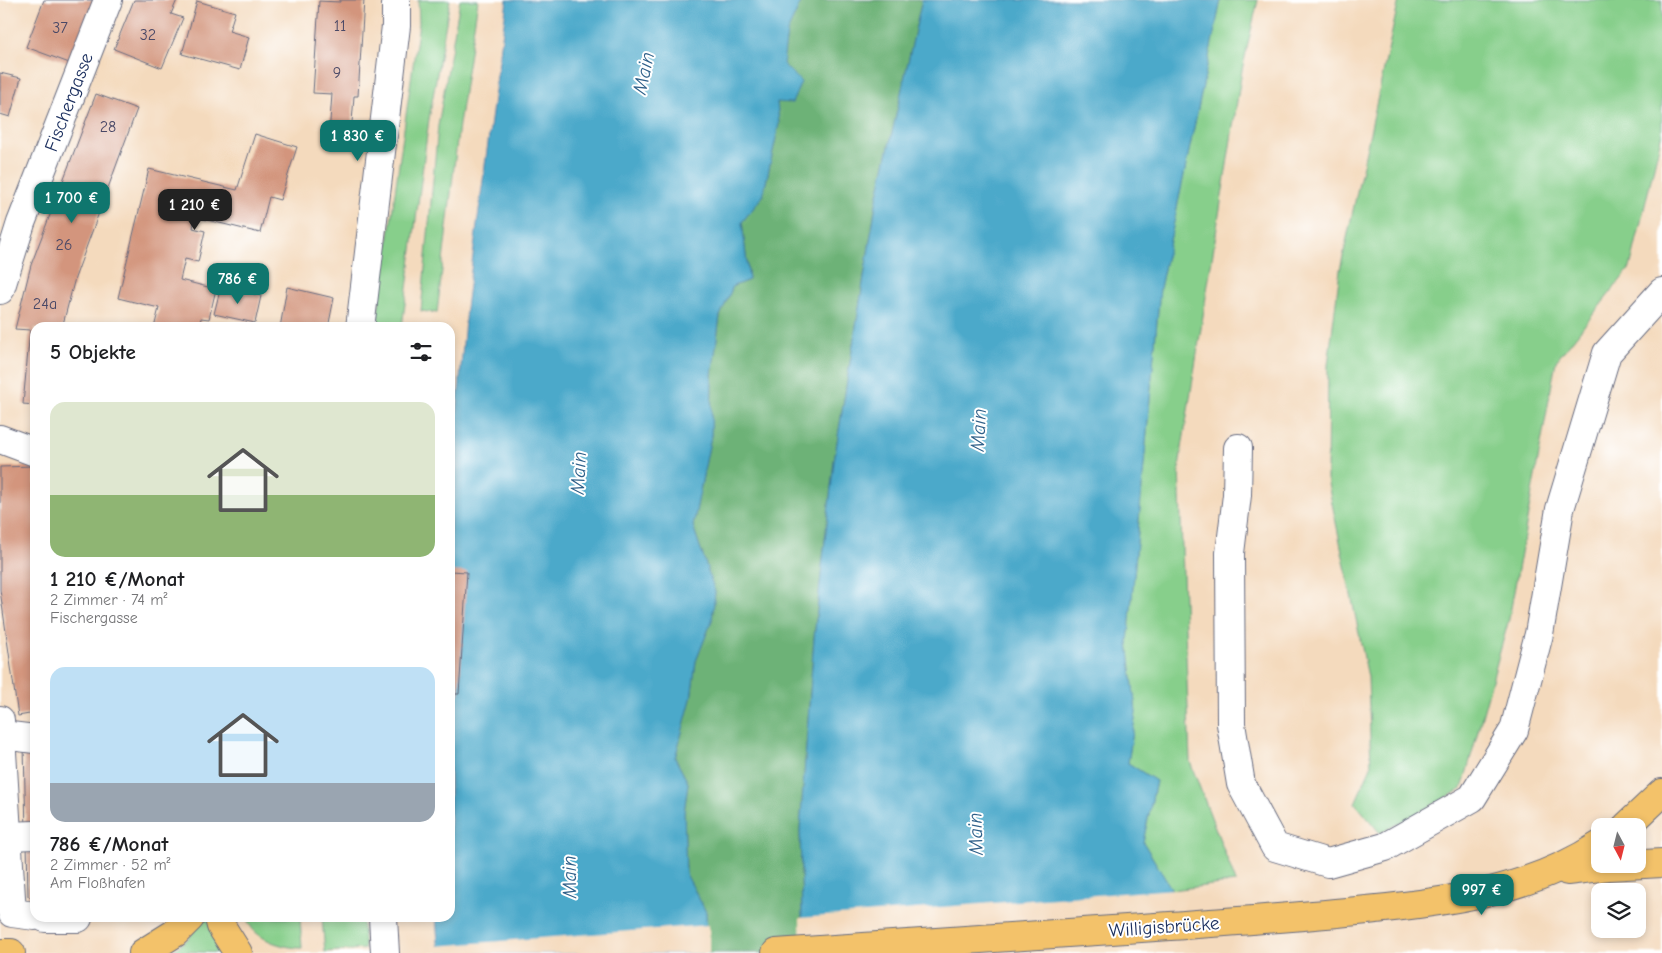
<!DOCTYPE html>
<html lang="de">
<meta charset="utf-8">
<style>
body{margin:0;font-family:"Comic Neue",sans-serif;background:#f2f2f2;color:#202124;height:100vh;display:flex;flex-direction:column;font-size:19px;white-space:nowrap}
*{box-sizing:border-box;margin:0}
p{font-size:16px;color:#757577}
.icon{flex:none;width:28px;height:28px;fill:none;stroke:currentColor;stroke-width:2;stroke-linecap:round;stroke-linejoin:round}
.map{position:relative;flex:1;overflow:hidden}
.side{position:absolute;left:30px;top:322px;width:425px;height:600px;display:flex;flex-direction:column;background:#fff;border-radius:15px;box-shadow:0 2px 8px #0003}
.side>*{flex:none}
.needle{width:32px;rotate:173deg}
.controls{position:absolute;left:1591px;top:818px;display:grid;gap:10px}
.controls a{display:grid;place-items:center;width:55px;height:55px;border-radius:10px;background:#fff;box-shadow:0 2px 8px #0003;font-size:25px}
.price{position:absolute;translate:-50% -42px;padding:0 11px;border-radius:10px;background:#0f766e;color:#fff;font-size:16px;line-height:32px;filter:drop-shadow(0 1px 2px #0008)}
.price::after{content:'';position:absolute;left:50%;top:30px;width:15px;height:11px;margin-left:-8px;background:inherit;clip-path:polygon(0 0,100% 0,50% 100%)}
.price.active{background:#222;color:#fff}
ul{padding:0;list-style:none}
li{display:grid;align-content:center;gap:10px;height:265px;padding:0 20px}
li span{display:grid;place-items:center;height:155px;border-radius:15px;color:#555}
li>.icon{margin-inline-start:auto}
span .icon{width:90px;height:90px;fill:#fffc;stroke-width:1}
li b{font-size:21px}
h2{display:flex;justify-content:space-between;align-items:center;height:60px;padding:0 20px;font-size:21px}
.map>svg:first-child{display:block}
.green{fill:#87cf8b;stroke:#517f74}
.forest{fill:#6db277;stroke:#44706a}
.water{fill:#4ca9ca;stroke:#346c94}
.pier{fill:#f4dabd}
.building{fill:#d3957d}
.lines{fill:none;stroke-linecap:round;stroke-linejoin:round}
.minor-casing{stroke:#676b7f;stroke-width:30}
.major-casing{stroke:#676b7f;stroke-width:30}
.minor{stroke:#fff;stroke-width:28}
.major{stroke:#f3c26a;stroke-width:28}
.labels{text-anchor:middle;stroke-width:4;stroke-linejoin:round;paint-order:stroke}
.number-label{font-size:16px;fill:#494866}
.street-label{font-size:19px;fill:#1b2f5e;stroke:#fff}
.water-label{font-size:20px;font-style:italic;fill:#2f6089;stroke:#fff}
</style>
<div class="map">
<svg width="1662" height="953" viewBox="0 0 1662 953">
<rect width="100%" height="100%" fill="#fff"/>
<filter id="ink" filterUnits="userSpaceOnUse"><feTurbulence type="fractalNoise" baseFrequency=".02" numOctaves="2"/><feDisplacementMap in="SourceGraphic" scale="10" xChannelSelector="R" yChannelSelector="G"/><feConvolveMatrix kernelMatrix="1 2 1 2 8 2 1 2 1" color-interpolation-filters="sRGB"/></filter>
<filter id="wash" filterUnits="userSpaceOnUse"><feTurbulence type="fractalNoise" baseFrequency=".0096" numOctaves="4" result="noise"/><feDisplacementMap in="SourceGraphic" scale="20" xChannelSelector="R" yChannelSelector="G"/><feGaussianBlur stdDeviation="1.12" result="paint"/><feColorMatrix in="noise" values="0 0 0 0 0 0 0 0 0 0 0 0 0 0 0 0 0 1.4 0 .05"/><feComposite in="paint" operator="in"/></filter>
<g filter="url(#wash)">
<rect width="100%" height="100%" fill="#f4dabd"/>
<!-- green -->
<g class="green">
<polygon points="418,0 450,0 429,119 402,327 376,327 419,23"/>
<polygon points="460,0 478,0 459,124 437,313 421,311 438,126"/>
<polygon points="1221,0 1258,0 1242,70 1179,467 1190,762 1236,882 1172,890 1143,842 1156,781 1128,763 1136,712 1128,642 1160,288"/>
<polygon points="1399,0 1662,0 1662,133 1630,268 1556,361 1509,619 1462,789 1380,833 1355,803 1371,767 1368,677 1327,479 1328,365 1340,270"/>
<polygon points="203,918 208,918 223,953 173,951 189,938"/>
<path d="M247,918h53l2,30c-19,0 -50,-9 -55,-30z"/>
<polygon points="322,918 362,918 365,949 325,952"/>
</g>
<!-- forest -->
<polygon class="forest" points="802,0 922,0 876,204 834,461 814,638 800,830 803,953 707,953 706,912 686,874 684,812 688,783 675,758 691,699 696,661 712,620 715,592 693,526 711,436 712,375 720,316 733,286 749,280 742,222 763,196 779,124 777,101 787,32"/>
<!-- water -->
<g class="water">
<polygon points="507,0 802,0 787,32 783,64 801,82 792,103 777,102 779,124 763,196 742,222 749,280 733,286 720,316 712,375 711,436 693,526 715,592 712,620 696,661 691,699 675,758 688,783 684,812 686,874 706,912 707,953 439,953 436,918 450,918 450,495 466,308"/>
<polygon points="922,0 1221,0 1160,288 1128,642 1136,712 1128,763 1156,781 1143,842 1172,890 803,953 800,830 814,638 834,461 876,204"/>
</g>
<!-- pier -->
<g class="pier">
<polygon points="1174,889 1186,953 801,953 800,918"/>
<polygon points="709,925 709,953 437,953 436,946"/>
</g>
<g id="blocks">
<!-- building -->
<g class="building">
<polygon points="44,0 96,0 72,64 26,47"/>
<polygon points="134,0 177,0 171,14 183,18 162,68 114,49"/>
<polygon points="340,0 364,0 358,96 354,96 351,136 329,135 332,94 313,93 319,1 340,2"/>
<polygon points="197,1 235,12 229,31 249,37 240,70 182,54"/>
<polygon points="0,73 21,78 10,117 0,114"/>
<polygon points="96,94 137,109 75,278 62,328 35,328 35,405 23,404 30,330 15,329 31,265"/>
<polygon points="255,134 297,147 280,200 269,197 260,233 195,217 193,228 205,231 198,262 185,259 180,280 216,289 209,319 201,318 199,328 154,328 159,308 118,298 149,169 237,190"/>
<polygon points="221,286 261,296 255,323 214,314"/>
<polygon points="287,287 334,298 328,328 280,328"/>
<polygon points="35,466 35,713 18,716 0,590 0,467"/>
<polygon points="450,571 467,572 459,694 450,694"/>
<polygon points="24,747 35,747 35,832 26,832"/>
<polygon points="27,841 35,841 35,900 28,896"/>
</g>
</g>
</g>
<g filter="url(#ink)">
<use href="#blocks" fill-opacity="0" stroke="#676b7f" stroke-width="1"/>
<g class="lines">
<defs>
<g id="minor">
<polyline points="0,290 21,223 108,0"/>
<polyline points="360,328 396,26 396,0"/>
<polyline points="0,439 35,452"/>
<polyline points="1238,448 1237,495 1230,553 1231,724 1241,784 1275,847 1328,863 1385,847 1472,798 1514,730 1539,634 1560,509 1607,353 1662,292"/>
<polyline points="0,720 12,913 35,916"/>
<polyline points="2,735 35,739"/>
<polyline points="7,836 35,835"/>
<polyline points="45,918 78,918"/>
<polyline points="383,918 385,953"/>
</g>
<g id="major">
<polyline points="1627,826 1662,793"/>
<polyline points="1567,871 1608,866 1662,863"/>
<polyline points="219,918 221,926 238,953"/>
<polyline points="0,953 11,953"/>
<polyline points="143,953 175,933 190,918"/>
<path d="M776,953c131,-9 263,-18 394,-27 66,-5 132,-9 197,-16 81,-8 163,-19 233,-65"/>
</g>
</defs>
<!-- minor casing -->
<use href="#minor" class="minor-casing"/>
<!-- major casing -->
<use href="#major" class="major-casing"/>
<!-- minor -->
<use href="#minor" class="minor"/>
<!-- major -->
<use href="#major" class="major"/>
</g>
</g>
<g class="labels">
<!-- number labels -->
<g class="number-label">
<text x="340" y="31">11</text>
<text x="60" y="33">37</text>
<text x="148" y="40">32</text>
<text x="337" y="78">9</text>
<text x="108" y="132">28</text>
<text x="64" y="250">26</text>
<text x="45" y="309">24a</text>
</g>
<!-- street labels -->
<g class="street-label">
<text transform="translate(68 102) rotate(-69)" y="7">Fischergasse</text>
<text transform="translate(1164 926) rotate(-4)" y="7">Willigisbrücke</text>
</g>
<!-- water labels -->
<g class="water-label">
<text transform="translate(643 73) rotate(-78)" y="7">Main</text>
<text transform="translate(978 430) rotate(-87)" y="7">Main</text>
<text transform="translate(578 473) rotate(-87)" y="7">Main</text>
<text transform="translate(975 834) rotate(-92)" y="7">Main</text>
<text transform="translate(569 877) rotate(-91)" y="7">Main</text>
</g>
</g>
</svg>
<div class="controls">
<a><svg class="needle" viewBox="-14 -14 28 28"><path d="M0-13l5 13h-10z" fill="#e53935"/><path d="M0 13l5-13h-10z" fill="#757577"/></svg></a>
<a><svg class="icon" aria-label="layers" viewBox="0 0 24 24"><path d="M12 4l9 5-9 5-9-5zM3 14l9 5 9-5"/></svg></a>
</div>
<b class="price" style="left:358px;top:162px">1 830 €</b>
<b class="price" style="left:72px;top:224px">1 700 €</b>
<b class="price active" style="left:195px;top:231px">1 210 €</b>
<b class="price" style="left:238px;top:305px">786 €</b>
<b class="price" style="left:1482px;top:916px">997 €</b>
<section class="side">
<h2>5 Objekte<svg class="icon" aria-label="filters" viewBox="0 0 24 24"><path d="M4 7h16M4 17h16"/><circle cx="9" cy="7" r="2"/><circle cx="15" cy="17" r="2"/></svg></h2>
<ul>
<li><span style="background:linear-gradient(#dfe7d0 60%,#8fb573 0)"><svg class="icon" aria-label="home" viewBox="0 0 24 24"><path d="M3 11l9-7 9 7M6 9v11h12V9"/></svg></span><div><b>1 210 €/Monat</b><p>2 Zimmer · 74 m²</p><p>Fischergasse</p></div></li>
<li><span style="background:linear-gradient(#bfe0f5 75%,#9aa5b1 0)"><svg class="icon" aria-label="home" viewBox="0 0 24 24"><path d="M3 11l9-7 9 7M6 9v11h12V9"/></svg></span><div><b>786 €/Monat</b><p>2 Zimmer · 52 m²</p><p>Am Floßhafen</p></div></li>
</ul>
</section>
</div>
